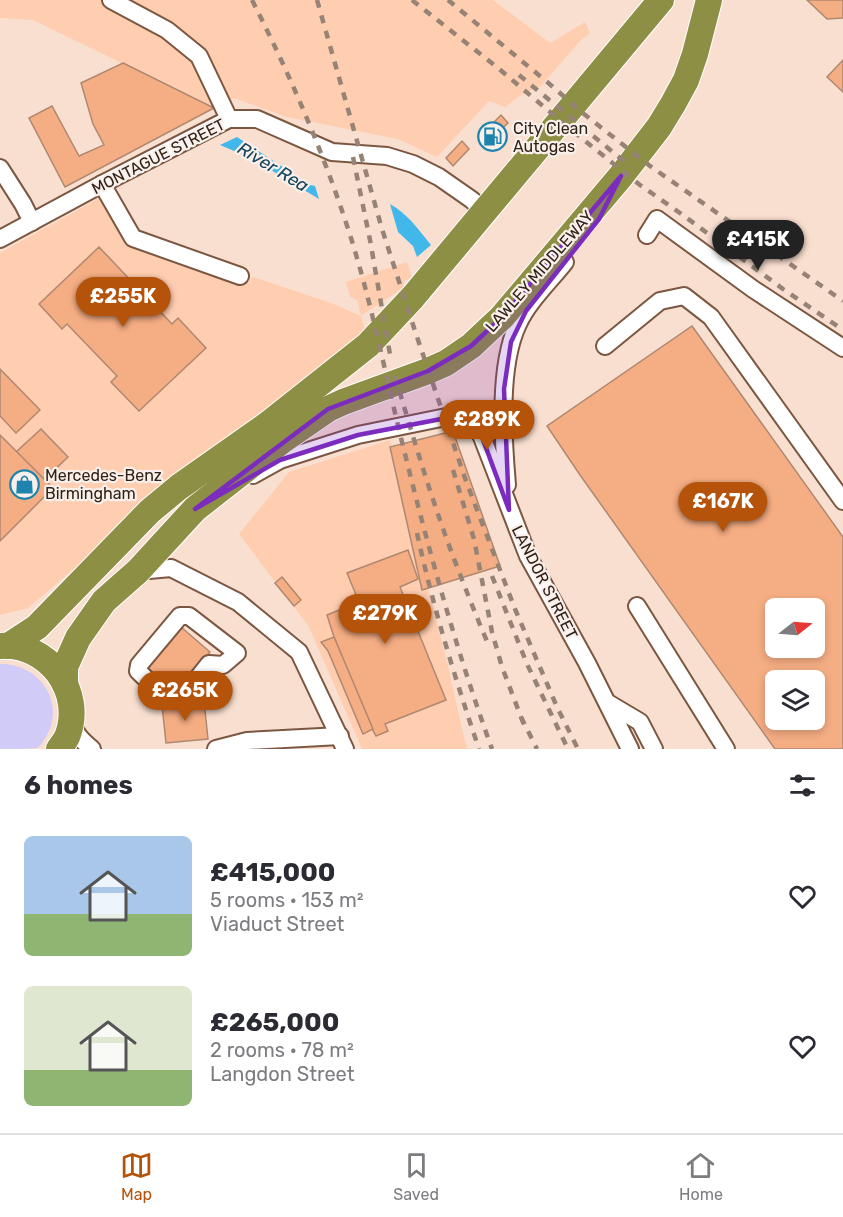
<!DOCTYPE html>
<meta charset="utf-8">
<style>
body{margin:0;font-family:Rubik,sans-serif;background:#f2f2f3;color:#2b2b33;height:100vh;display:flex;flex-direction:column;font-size:22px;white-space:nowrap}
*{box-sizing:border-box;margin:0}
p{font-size:20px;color:#7c7c81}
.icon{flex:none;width:33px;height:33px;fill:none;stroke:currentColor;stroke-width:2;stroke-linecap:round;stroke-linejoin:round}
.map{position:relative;height:749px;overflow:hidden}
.side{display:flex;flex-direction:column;background:#fff;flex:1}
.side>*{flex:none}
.needle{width:39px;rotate:73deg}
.fabs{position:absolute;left:765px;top:598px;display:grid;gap:12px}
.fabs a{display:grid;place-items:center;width:60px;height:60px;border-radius:9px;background:#fff;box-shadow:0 3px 9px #0003;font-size:30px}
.price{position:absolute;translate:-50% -51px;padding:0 14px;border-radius:21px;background:#b45309;color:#fff;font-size:20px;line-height:39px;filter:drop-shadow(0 2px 3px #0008)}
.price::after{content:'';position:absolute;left:50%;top:36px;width:18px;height:14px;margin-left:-9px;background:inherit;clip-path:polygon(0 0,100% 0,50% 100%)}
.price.current{background:#222;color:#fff}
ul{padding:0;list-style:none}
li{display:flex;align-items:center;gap:18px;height:150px;padding:0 24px}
li span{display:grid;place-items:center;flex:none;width:168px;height:120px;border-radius:9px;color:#555}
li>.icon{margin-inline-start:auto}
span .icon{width:72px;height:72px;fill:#fffc;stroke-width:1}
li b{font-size:26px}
h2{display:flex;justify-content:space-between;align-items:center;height:72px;padding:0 24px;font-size:26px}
.tab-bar{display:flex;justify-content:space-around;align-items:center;height:84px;border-top:2px solid #e1e1e2;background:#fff;font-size:16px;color:#7c7c81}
.tab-bar a{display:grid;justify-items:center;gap:3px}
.tab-bar .current{color:#b45309}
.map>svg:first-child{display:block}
.built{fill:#ffcdb0}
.green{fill:#d1cbf7}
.water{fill:#42b7ea}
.building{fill:#f5ad83;stroke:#af8871;stroke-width:1.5;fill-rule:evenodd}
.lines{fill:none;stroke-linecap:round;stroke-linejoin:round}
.minor-casing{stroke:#7b5741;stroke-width:20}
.highway-casing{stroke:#fff;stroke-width:28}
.minor{stroke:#fff;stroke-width:16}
.highway{stroke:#8c8f44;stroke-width:26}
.rail{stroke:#978376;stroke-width:4.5;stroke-dasharray:8 8;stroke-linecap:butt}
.marked{fill:#7b2cbf;fill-opacity:0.2;stroke:#7b2cbf;stroke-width:4.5;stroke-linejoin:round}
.labels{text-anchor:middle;stroke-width:4.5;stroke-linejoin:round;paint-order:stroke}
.poi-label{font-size:16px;fill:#312218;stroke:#f9f0eb;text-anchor:start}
.street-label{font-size:16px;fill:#312218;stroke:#f9f0eb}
.water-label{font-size:18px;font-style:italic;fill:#15455b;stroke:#f9f0eb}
</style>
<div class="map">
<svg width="843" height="749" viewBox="0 0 843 749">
<rect width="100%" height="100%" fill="#f9dfd0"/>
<!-- built -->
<g class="built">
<polygon points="0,0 493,0 550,43 585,22 590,33 580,41 541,86 521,95 505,107 489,101 437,157 398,139 287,117 234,98 214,108 33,20 0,18"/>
<polygon points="103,196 129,239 247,283 253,277 331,303 361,316 357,300 350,297 346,282 407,262 412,278 404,281 404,287 361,316 365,331 312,378 162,483 94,552 28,608 0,615 0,253"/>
<polygon points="390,440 447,662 464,738 468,749 362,749 309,627 239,534 289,472"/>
</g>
<!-- green -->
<path class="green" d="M0,664c39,-1 67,39 46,73 -3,4 -5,9 -9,11 -7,1 -28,1 -37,1z"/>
<!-- water -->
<g class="water">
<polygon points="237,137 310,185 315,186 319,199 251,158 220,145"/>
<path d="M390,204c18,10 28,25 41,41l-14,12 -4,-11 -15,-14z"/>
</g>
<!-- building -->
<g class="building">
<polygon points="807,0 843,0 843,18 827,19"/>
<polygon points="843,60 843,92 827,77"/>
<polygon points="123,63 214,108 65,187 29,118 52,106 79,156 104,145 93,124 81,83"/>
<polygon points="501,115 508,123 489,141 482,134"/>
<polygon points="462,141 469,149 453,166 446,158"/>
<polygon points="99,247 172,324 178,318 206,348 139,411 111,382 117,376 67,324 62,329 39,304"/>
<path d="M692,326l151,211v212h-68l-195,-274 -33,-49zM776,609h38v39h-38zM776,681h38v39h-38z"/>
<polygon points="0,369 40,410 16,433 0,416"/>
<polygon points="41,429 68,457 44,480 16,452"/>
<polygon points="453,431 500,566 422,590 390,447"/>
<polygon points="0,435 53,488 0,541"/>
<polygon points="408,550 418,579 400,587 446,700 385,724 388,731 376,736 370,725 334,637 327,615 359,602 347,573"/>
<polygon points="282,577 301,600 294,606 275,583"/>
<polygon points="181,627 210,652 198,666 190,681 187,679 173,694 145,670"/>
<polygon points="334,637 373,729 363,734 328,651 321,642"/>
<polygon points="204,701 208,739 166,743 162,705"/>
</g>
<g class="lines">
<defs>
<g id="minor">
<polyline points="111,0 167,30 199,56 229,119"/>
<polyline points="0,168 23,204 32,222"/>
<polyline points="102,184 133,238 240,276"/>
<polyline points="647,235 657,219 753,289 843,348"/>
<polyline points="0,239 102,184 229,119 257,119 332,152 387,156 413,164 439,177 472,200 484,212"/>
<polyline points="605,346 660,301 684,296 711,317 843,501"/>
<polyline points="253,475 280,460 358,435 451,416 462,415 466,417 477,428 482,437 528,556 587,663 630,749"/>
<path d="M507,485c-4,-46 -9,-119 11,-161 10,-22 32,-43 47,-62"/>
<polyline points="138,571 171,568 238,602 299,652 345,749"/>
<polyline points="637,606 726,749"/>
<polygon points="180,616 189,616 237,653 223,665 209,664 181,699 167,699 138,671 139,665"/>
<polyline points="608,703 640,722 654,749"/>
<path d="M71,719c3,14 10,21 21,30"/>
<polyline points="216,749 247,741 340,736"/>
</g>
<g id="highway">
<path d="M0,646c48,-4 85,46 67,91 -2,4 -5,8 -8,12"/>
<polyline points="8,646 37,627 150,511 179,487 267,425 368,345 413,297 661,0"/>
<polyline points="65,684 65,667 78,638 104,601 138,571 195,509 283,440 328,409 343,402 428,371 446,363 471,346 502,317 621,176 659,127 673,104 686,80 695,54 709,0"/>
</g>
</defs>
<!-- minor casing -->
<use href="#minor" class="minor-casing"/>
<!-- highway casing -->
<use href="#highway" class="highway-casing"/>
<!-- minor -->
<use href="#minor" class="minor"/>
<!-- highway -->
<use href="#highway" class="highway"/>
<!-- rail -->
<g class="rail">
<path d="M252,0c39,77 73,156 99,238 23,74 37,150 56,224 24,97 51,193 85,287"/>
<polyline points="317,0 382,229 416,334 466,481 515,609 557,707 578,749"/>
<polyline points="412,0 498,68 569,128 640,185 680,213 783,289 843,330"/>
<polyline points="448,0 546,81 584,114 650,166 843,301"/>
<polyline points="519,75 631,167"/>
<polyline points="353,157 370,240 391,360"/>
<path d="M395,376c20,68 40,135 66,201 9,23 18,46 28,69"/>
<polyline points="453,470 474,539 492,632 502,667 524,725"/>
<path d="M417,533c16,74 38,145 62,216"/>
<polyline points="492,576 527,664 568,749"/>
<polyline points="521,717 537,749"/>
</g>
</g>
<!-- marked area -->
<path class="marked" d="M621,176l-22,43 -73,92 -15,31 -7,47 5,121 -27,-73 -20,-22 -104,20 -78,25 -85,49 133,-100 100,-38 43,-25 31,-29z"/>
<!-- icons -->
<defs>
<symbol id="fuel-ring" viewBox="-11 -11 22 22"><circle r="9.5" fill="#f9f0eb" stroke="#1e84ad" stroke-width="1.5"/><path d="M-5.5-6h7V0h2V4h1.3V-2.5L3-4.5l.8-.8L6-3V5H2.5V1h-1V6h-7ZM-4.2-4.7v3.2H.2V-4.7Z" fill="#1e84ad"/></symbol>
<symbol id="shop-ring" viewBox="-11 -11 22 22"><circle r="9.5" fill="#f9f0eb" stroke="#1e84ad" stroke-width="1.5"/><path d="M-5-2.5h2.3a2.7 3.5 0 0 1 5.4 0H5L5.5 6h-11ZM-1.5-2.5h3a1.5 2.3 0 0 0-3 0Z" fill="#1e84ad"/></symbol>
</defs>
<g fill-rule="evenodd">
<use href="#fuel-ring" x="476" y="120" width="33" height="33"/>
<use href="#shop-ring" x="8" y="468" width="33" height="33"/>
</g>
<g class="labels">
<!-- poi labels -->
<g class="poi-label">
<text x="513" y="134">City Clean<tspan x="513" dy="18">Autogas</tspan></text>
<text x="45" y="481">Mercedes-Benz<tspan x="45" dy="18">Birmingham</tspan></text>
</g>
<!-- street labels -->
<g class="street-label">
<text transform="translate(158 156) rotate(-27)" y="6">MONTAGUE STREET</text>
<text transform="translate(539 271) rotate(-49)" y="6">LAWLEY MIDDLEWAY</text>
<text transform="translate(545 582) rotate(63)" y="6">LANDOR STREET</text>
</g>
<!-- water labels -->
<g class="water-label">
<text transform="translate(273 167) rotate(31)" y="6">River Rea</text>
</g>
</g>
</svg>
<div class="fabs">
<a><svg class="needle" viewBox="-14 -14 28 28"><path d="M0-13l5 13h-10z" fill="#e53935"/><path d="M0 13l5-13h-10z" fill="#7c7c81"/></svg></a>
<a><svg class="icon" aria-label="layers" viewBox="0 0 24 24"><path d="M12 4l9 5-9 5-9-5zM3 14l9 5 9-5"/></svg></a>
</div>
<b class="price current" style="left:758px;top:271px">£415K</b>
<b class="price" style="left:123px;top:328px">£255K</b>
<b class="price" style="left:487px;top:451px">£289K</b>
<b class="price" style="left:723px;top:533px">£167K</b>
<b class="price" style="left:385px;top:645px">£279K</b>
<b class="price" style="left:185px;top:722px">£265K</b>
</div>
<section class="side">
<h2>6 homes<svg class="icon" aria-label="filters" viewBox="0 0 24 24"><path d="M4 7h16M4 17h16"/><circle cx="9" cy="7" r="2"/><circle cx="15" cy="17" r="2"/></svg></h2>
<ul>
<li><span style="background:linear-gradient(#a9c7e8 65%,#8fb573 0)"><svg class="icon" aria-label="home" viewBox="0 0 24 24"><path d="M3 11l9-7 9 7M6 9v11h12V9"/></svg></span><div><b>£415,000</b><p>5 rooms · 153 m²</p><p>Viaduct Street</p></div><svg class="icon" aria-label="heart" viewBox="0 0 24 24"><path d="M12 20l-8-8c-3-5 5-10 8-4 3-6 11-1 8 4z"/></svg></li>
<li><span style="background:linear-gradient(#dfe7d0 70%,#8fb573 0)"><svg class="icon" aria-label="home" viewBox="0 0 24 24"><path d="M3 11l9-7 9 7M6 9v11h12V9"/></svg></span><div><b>£265,000</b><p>2 rooms · 78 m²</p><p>Langdon Street</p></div><svg class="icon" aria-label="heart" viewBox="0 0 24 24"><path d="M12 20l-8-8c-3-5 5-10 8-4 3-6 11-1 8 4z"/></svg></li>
</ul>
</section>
<nav class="tab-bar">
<a class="current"><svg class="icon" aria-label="map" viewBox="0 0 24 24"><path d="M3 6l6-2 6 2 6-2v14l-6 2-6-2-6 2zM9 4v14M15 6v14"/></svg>Map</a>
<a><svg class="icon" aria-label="saved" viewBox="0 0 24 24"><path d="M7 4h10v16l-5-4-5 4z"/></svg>Saved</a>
<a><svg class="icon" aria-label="home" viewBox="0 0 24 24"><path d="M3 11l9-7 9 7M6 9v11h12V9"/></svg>Home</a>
</nav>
